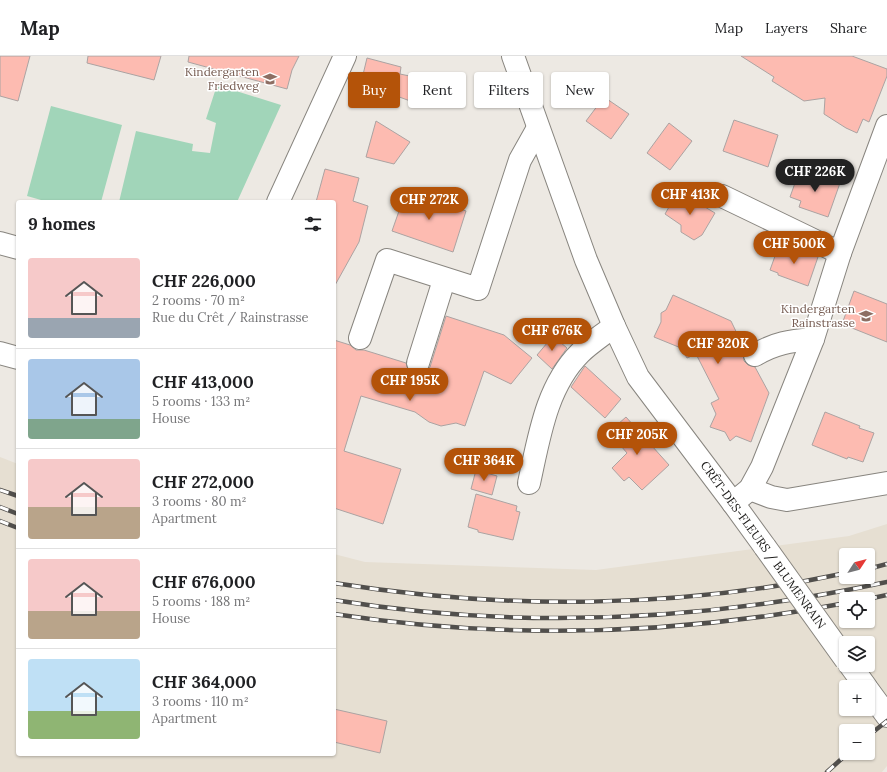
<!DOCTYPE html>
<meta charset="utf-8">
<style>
body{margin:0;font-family:Lora,serif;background:#f6f6f6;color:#202124;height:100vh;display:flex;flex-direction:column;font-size:15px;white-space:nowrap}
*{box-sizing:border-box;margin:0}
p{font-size:13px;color:#757577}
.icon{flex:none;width:22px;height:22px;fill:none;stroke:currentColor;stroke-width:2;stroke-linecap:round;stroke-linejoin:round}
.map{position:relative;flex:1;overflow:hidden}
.details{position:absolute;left:16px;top:144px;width:320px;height:556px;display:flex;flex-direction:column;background:#fff;border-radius:4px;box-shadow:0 1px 3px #0004}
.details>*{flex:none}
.guide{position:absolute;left:348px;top:16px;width:380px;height:36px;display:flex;gap:8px}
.needle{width:26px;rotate:54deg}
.fabs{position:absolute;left:839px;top:492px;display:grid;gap:8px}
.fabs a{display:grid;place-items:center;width:36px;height:36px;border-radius:4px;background:#fff;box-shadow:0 1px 3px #0004;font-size:20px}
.price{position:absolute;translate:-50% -34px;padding:0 9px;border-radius:14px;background:#b45309;color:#fff;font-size:13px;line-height:26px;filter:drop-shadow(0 1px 2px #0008)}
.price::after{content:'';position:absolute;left:50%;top:24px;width:12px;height:9px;margin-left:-6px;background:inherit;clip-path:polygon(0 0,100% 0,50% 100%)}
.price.active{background:#222;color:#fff}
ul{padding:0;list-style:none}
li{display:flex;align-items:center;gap:12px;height:100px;padding:0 12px}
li+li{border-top:1px solid #e0e0e0}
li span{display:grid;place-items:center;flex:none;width:112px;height:80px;border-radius:4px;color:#555}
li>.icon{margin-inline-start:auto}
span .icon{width:48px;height:48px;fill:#fffc;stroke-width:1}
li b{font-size:17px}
h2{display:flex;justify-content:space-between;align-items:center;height:48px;padding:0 12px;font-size:17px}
.pill{padding:0 14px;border-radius:4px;background:#fff;box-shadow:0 1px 3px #0004;font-size:14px;line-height:36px}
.pill.active{background:#b45309;color:#fff}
header{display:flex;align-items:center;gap:24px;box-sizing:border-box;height:56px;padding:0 20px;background:#fff;border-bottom:1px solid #e0e0e0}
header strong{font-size:19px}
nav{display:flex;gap:22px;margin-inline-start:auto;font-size:14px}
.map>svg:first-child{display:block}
.built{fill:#e6dfd2;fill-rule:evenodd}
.green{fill:#a1d5b9}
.building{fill:#fdbbb1;stroke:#aba3a2}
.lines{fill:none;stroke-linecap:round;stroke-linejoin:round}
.minor-casing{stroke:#88857f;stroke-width:24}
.minor{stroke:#fff;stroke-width:22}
.rail-casing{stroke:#514f4c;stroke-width:4.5}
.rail{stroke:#fff;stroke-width:3;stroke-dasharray:9;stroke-linecap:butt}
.minor-bridge-casing{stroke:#88857f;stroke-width:24;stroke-linecap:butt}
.minor-bridge{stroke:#fff;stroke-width:22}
.labels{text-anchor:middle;stroke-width:3;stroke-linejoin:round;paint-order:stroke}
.education-label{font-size:12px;fill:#785e54;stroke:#fff;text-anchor:end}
.street-label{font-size:12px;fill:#1a1917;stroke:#fff}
</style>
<header>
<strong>Map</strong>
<nav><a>Map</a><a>Layers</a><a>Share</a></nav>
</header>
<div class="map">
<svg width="887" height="716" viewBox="0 0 887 716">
<rect width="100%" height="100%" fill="#ede9e3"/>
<!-- built -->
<path class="built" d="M0,401l18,7v290h316v-200l31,8 231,8 253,-34 38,-12v242l-5,6h-882zM846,499h22v22h-22zM846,543h22v22h-22zM846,587h22v22h-22zM846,631h22v22h-22zM846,675h22v22h-22z"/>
<!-- green -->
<g class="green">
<polygon points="217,29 281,49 237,146 119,146 136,75 193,88 192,95 210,97 216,67 206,63"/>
<polygon points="51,50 122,69 101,146 48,146 27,140"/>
</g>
<!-- building -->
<g class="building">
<polygon points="0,0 30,0 18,45 0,40"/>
<polygon points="88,0 161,0 154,24 87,7"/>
<polygon points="189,0 299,0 292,14 287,33 188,6"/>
<polygon points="741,0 852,0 887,13 887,20 869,66 863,63 857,77 846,72 824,58 825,42 804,45 772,25 774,21"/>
<polygon points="367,2 401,11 400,18 419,22 413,46 361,27"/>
<polygon points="604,41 629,58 611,83 586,65"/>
<polygon points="734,64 778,79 768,111 723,95"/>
<polygon points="376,65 410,86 394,108 366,101"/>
<polygon points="669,67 692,85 670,114 647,97"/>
<polygon points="325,113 359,122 353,145 368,150 359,186 334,231 334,146 316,146"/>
<polygon points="800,113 840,127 828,161 799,151 801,145 790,141"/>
<polygon points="406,135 466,155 453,196 392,175"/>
<polygon points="678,135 715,157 702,179 694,184 681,176 681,169 665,158"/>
<polygon points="779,189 818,201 808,230 778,219 778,217 770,214"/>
<polygon points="854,235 887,248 887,286 842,268"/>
<polygon points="673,239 731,265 743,290 746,290 743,298 744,305 748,309 755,311 769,337 751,386 736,380 730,385 725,376 710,371 716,358 711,347 719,343 696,298 687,302 681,292 654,281 661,266 661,257 666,254"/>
<polygon points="446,260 504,279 532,302 511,328 484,315 465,370 456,367 441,370 429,366 415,356 361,340 344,395 401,413 383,468 334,452 334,284 350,289 356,294 364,294 406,307 409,316 415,319 420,319 426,316 430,311"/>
<polygon points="553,280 567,292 552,313 537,299"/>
<polygon points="585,310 621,343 605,362 571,331"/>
<polygon points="825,356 860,370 859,372 874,377 863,406 848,401 847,403 812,389"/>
<polygon points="626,361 669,409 642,434 629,421 624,425 612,412 627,397 609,376"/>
<polygon points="476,414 497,420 492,439 471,433"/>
<polygon points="476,438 517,450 516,455 520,456 513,484 478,476 478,474 468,471"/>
<polygon points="334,653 387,665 380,697 334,686"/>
</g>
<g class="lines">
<defs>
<g id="minor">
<polyline points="513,0 586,204 614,270 638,321 733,447 765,491"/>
<polyline points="722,140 840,197"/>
<polyline points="278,146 345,0"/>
<polyline points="0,187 18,192"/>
<polyline points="360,282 387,204 478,233 520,104 538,72"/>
<polyline points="0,297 18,302"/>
<path d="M755,299c20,-12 35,-14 58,-16"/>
<polyline points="418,307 444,224"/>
<path d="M529,427c10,-45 17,-96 51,-130 10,-10 23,-18 34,-27"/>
<polyline points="750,433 771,441 787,444 887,427"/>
<polyline points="733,447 750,433 762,411 813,283 840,197 887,70"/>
<polyline points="850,609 866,631"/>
<polyline points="868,634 887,660"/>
</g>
</defs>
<!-- minor casing -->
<use href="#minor" class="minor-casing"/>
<!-- minor -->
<use href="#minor" class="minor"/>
<defs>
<g id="rail">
<polyline points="0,434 18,440"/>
<polyline points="0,451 18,458"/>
<polyline points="0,465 18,472"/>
<polyline points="868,513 887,508"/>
<path d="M334,527c169,27 345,26 512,-10"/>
<polyline points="868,543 887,539"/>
<path d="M334,544c184,30 372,21 553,-18"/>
<path d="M334,558c170,26 343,21 512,-11"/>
<polyline points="868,680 887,665"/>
<polyline points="827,716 848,697"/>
</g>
</defs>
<!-- rail casing -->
<use href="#rail" class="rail-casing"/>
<!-- rail -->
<use href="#rail" class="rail"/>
<defs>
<polyline id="minor-bridge" points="765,491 846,604"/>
</defs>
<!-- minor-bridge casing -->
<use href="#minor-bridge" class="minor-bridge-casing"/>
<!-- minor-bridge -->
<use href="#minor-bridge" class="minor-bridge"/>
</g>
<!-- icons -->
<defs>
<symbol id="school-bare" viewBox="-9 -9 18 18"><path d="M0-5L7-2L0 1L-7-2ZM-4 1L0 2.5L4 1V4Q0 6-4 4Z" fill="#8d6e63" stroke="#fff" stroke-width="2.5" paint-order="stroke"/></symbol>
</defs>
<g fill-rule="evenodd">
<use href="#school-bare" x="260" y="13" width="20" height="20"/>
<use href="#school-bare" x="856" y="250" width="20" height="20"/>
</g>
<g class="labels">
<!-- education labels -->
<g class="education-label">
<text x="259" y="20">Kindergarten<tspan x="259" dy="14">Friedweg</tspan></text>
<text x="855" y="257">Kindergarten<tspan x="855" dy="14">Rainstrasse</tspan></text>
</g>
<!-- street labels -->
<g class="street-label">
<text transform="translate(763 489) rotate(54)" y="4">CRÊT-DES-FLEURS / BLUMENRAIN</text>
</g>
</g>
</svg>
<div class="fabs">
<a><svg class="needle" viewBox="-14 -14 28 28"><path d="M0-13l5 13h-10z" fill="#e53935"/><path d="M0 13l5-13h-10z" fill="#757577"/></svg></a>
<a><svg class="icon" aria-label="locate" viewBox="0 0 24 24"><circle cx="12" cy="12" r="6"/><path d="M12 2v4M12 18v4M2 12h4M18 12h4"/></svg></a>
<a><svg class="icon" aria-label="layers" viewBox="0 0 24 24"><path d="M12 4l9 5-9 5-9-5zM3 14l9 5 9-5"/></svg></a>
<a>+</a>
<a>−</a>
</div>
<b class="price active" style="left:815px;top:137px">CHF 226K</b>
<b class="price" style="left:690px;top:160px">CHF 413K</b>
<b class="price" style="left:429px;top:165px">CHF 272K</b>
<b class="price" style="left:794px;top:209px">CHF 500K</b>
<b class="price" style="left:552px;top:296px">CHF 676K</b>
<b class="price" style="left:718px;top:309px">CHF 320K</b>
<b class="price" style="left:410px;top:346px">CHF 195K</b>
<b class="price" style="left:637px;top:400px">CHF 205K</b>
<b class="price" style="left:484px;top:426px">CHF 364K</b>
<div class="guide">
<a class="pill active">Buy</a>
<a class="pill">Rent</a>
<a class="pill">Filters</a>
<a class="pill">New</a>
</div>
<section class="details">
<h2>9 homes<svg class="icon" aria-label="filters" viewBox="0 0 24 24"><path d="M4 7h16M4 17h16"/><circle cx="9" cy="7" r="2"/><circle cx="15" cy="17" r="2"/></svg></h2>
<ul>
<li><span style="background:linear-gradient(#f6c9c9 75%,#9aa5b1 0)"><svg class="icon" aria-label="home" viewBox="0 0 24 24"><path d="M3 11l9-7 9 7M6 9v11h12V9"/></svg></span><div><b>CHF 226,000</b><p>2 rooms · 70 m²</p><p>Rue du Crêt / Rainstrasse</p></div></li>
<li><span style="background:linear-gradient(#a9c7e8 75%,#7fa58c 0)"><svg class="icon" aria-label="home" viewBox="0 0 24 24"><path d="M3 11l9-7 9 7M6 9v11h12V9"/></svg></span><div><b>CHF 413,000</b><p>5 rooms · 133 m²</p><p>House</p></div></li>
<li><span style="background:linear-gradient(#f6c9c9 60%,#b9a48a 0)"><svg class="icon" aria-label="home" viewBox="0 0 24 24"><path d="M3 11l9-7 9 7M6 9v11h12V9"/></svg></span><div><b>CHF 272,000</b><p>3 rooms · 80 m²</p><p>Apartment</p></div></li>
<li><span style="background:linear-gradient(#f6c9c9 65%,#b9a48a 0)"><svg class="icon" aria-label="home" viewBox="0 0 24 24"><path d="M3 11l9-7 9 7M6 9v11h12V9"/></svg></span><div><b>CHF 676,000</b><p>5 rooms · 188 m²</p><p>House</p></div></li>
<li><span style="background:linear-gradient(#bfe0f5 65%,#8fb573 0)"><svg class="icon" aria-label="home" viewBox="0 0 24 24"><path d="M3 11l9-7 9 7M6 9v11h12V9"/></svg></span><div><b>CHF 364,000</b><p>3 rooms · 110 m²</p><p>Apartment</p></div></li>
</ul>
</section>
</div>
